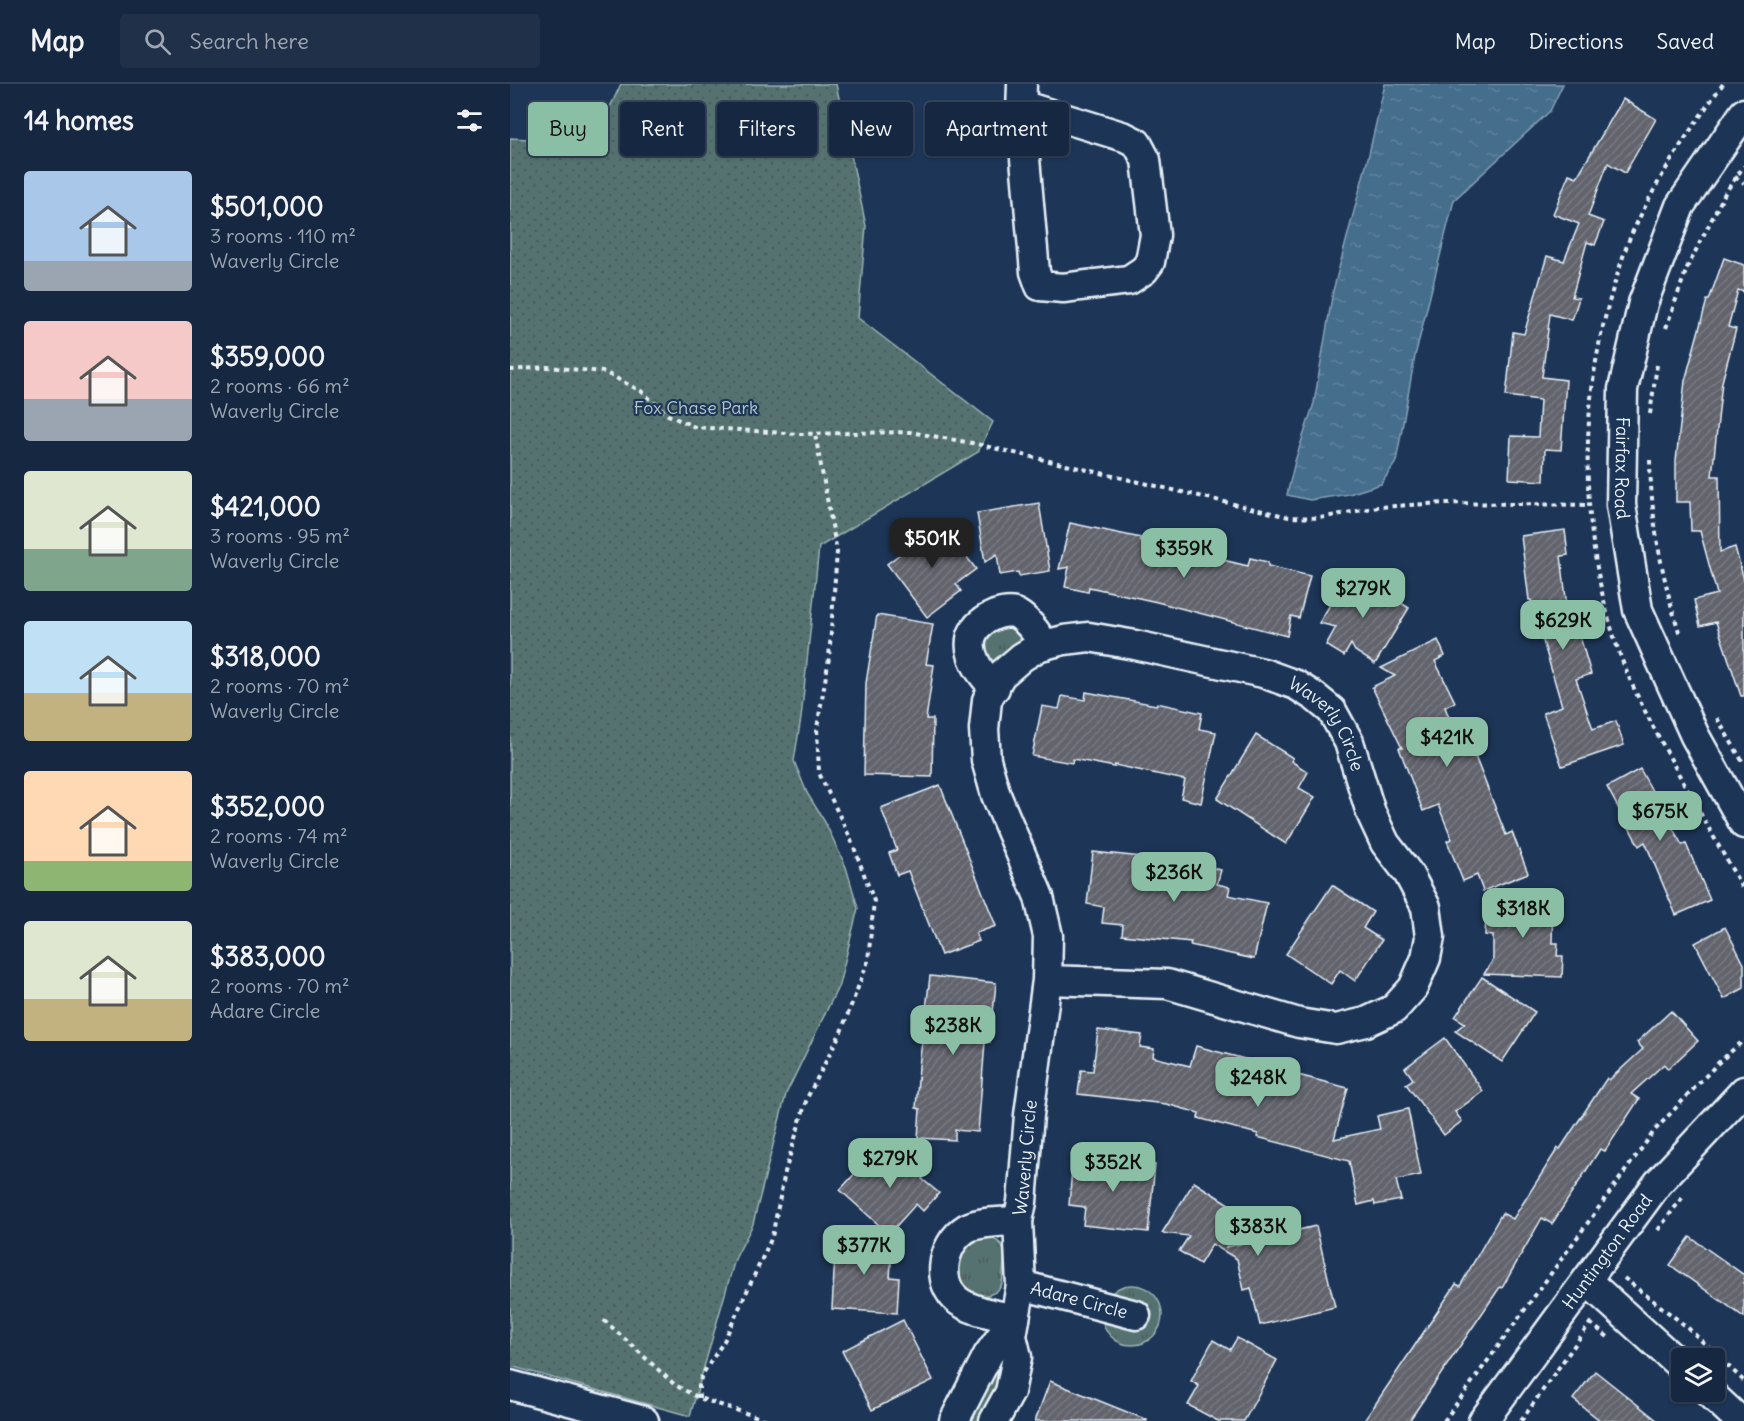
<!DOCTYPE html>
<meta charset="utf-8">
<style>
body{margin:0;font-family:Delius,sans-serif;background:#1f3048;color:#f1f3f6;height:100vh;display:flex;flex-direction:column;font-size:22px;white-space:nowrap}
*{box-sizing:border-box;margin:0}
p{font-size:20px;color:#9ea6b1}
.icon{flex:none;width:33px;height:33px;fill:none;stroke:currentColor;stroke-width:2;stroke-linecap:round;stroke-linejoin:round}
.map{position:relative;flex:1;overflow:hidden}
.details{display:flex;flex-direction:column;background:#162841;width:510px}
.details>*{flex:none}
.hud{position:absolute;left:18px;top:18px;width:570px;height:54px;display:flex;gap:12px}
.tools{position:absolute;left:1161px;top:1264px;display:grid;gap:12px}
.tools a{display:grid;place-items:center;width:54px;height:54px;border-radius:6px;background:#162841;box-shadow:0 2px 4px #0004,0 0 0 2px #35445a;font-size:30px}
.price{position:absolute;translate:-50% -51px;padding:0 14px;border-radius:12px;background:#8abfa5;color:#111;font-size:20px;line-height:39px;filter:drop-shadow(0 2px 3px #0008)}
.price::after{content:'';position:absolute;left:50%;top:36px;width:18px;height:14px;margin-left:-9px;background:inherit;clip-path:polygon(0 0,100% 0,50% 100%)}
.price.current{background:#222;color:#fff}
ul{padding:0;list-style:none}
li{display:flex;align-items:center;gap:18px;height:150px;padding:0 24px}
li span{display:grid;place-items:center;flex:none;width:168px;height:120px;border-radius:6px;color:#555}
li>.icon{margin-inline-start:auto}
span .icon{width:72px;height:72px;fill:#fffc;stroke-width:1}
li b{font-size:26px}
h2{display:flex;justify-content:space-between;align-items:center;height:72px;padding:0 24px;font-size:26px}
.pill{padding:0 21px;border-radius:6px;background:#162841;box-shadow:0 2px 4px #0004,0 0 0 2px #35445a;font-size:21px;line-height:54px}
.pill.current{background:#8abfa5;color:#111}
header{display:flex;align-items:center;gap:36px;box-sizing:border-box;height:84px;padding:0 30px;background:#162841;border-bottom:2px solid #35445a}
header strong{font-size:28px}
nav{display:flex;gap:33px;margin-inline-start:auto;font-size:21px}
.search{width:420px;height:54px;background:#1f3048;display:flex;align-items:center;gap:15px;box-sizing:border-box;padding:0 21px;border-radius:6px;color:#9ea6b1;font-size:22px}
main{display:flex;flex:1;min-height:0}
.map>svg:first-child{display:block}
.grass{fill:url(#grass-tufts);stroke:#9eb2b4;stroke-width:1.5}
.park{fill:url(#park-dots);stroke:#9eb2b4;stroke-width:1.5}
.water{fill:url(#water-ripples);stroke:#86a2b7;stroke-width:1.5}
.building{fill:url(#building-hatch);stroke:#e8f1f8;stroke-width:1.5}
.lines{fill:none;stroke-linecap:round;stroke-linejoin:round}
.minor-casing{stroke:#e8f1f8;stroke-width:33}
.path{stroke:#e8f1f8;stroke-width:4;stroke-dasharray:4.5 4.5;stroke-linecap:butt}
.minor{stroke:#1d3557;stroke-width:28}
.labels{text-anchor:middle;stroke-width:4.5;stroke-linejoin:round;paint-order:stroke}
.park-label{font-size:18px;fill:#b4c5c8;stroke:#1d3557}
.street-label{font-size:18px;fill:#e8f1f8;stroke:#1d3557}
</style>
<header>
<strong>Map</strong>
<div class="search"><svg class="icon" aria-label="search" viewBox="0 0 24 24"><circle cx="10" cy="10" r="6"/><path d="M15 15l6 6"/></svg>Search here</div>
<nav><a>Map</a><a>Directions</a><a>Saved</a></nav>
</header>
<main>
<section class="details">
<h2>14 homes<svg class="icon" aria-label="filters" viewBox="0 0 24 24"><path d="M4 7h16M4 17h16"/><circle cx="9" cy="7" r="2"/><circle cx="15" cy="17" r="2"/></svg></h2>
<ul>
<li><span style="background:linear-gradient(#a9c7e8 75%,#9aa5b1 0)"><svg class="icon" aria-label="home" viewBox="0 0 24 24"><path d="M3 11l9-7 9 7M6 9v11h12V9"/></svg></span><div><b>$501,000</b><p>3 rooms · 110 m²</p><p>Waverly Circle</p></div></li>
<li><span style="background:linear-gradient(#f6c9c9 65%,#9aa5b1 0)"><svg class="icon" aria-label="home" viewBox="0 0 24 24"><path d="M3 11l9-7 9 7M6 9v11h12V9"/></svg></span><div><b>$359,000</b><p>2 rooms · 66 m²</p><p>Waverly Circle</p></div></li>
<li><span style="background:linear-gradient(#dfe7d0 65%,#7fa58c 0)"><svg class="icon" aria-label="home" viewBox="0 0 24 24"><path d="M3 11l9-7 9 7M6 9v11h12V9"/></svg></span><div><b>$421,000</b><p>3 rooms · 95 m²</p><p>Waverly Circle</p></div></li>
<li><span style="background:linear-gradient(#bfe0f5 60%,#c2b280 0)"><svg class="icon" aria-label="home" viewBox="0 0 24 24"><path d="M3 11l9-7 9 7M6 9v11h12V9"/></svg></span><div><b>$318,000</b><p>2 rooms · 70 m²</p><p>Waverly Circle</p></div></li>
<li><span style="background:linear-gradient(#ffd9b3 75%,#8fb573 0)"><svg class="icon" aria-label="home" viewBox="0 0 24 24"><path d="M3 11l9-7 9 7M6 9v11h12V9"/></svg></span><div><b>$352,000</b><p>2 rooms · 74 m²</p><p>Waverly Circle</p></div></li>
<li><span style="background:linear-gradient(#dfe7d0 65%,#c2b280 0)"><svg class="icon" aria-label="home" viewBox="0 0 24 24"><path d="M3 11l9-7 9 7M6 9v11h12V9"/></svg></span><div><b>$383,000</b><p>2 rooms · 70 m²</p><p>Adare Circle</p></div></li>
</ul>
</section>
<div class="map">
<svg width="1234" height="1337" viewBox="0 0 1234 1337">
<defs>
<pattern id="grass-tufts" width="24" height="20" patternUnits="userSpaceOnUse" patternTransform="scale(1.5)"><rect width="24" height="20" fill="#547270"/><path d="M3 7l-1-3M5 7V3M7 7l1-3M15 17l-1-3M17 17v-4M19 17l1-3" fill="none" stroke="#4c5b5b"/></pattern>
<pattern id="park-dots" width="8" height="8" patternUnits="userSpaceOnUse" patternTransform="scale(1.5)"><rect width="8" height="8" fill="#547270"/><path d="M2 2h.1M6 6h.1" fill="none" stroke="#4c5b5b" stroke-width="1.8" stroke-linecap="round"/></pattern>
<pattern id="water-ripples" width="26" height="14" patternUnits="userSpaceOnUse" patternTransform="scale(1.5)"><rect width="26" height="14" fill="#446d8c"/><path d="M2 4q2-2 4 0t4 0M15 11q2-2 4 0t4 0" fill="none" stroke="#5f829d"/></pattern>
<pattern id="building-hatch" width="6" height="6" patternUnits="userSpaceOnUse" patternTransform="scale(1.5)"><rect width="6" height="6" fill="#62636c"/><path d="M-1 1l2-2M0 6l6-6M5 7l2-2" fill="none" stroke="#787a82"/></pattern>
</defs>
<rect width="100%" height="100%" fill="#1d3557"/>
<filter id="ink" filterUnits="userSpaceOnUse"><feTurbulence type="fractalNoise" baseFrequency=".0167" numOctaves="2"/><feDisplacementMap in="SourceGraphic" scale="12" xChannelSelector="R" yChannelSelector="G"/><feConvolveMatrix kernelMatrix="1 2 1 2 8 2 1 2 1" color-interpolation-filters="sRGB"/></filter>
<g filter="url(#ink)">
<!-- grass -->
<g class="grass">
<polygon points="500,541 517,556 488,579 483,578 475,572 474,557 483,544"/>
<path d="M470,1152c26,3 26,13 23,36 0,6 0,14 -5,18 -5,5 -15,6 -22,6l-18,-13 -1,-30z"/>
<circle cx="622" cy="1231" r="30"/>
<polygon points="486,1273 498,1278 475,1337 452,1337"/>
</g>
<!-- park -->
<polygon class="park" points="111,0 326,0 356,142 348,234 483,338 468,368 309,463 291,634 284,677 297,709 315,738 336,783 348,824 329,901 276,1010 243,1140 225,1175 180,1332 0,1282 0,54 58,57 101,21"/>
<!-- water -->
<polygon class="water" points="875,0 1053,0 1040,27 944,116 905,272 886,378 871,400 839,410 800,416 777,411 785,377 804,319 823,207 859,70"/>
<!-- building -->
<g class="building">
<polygon points="1113,15 1146,35 1115,89 1098,79 1078,132 1094,138 1085,161 1077,158 1062,213 1069,214 1062,236 1040,230 1032,293 1056,296 1051,366 1035,365 1034,397 999,395 1001,352 1028,353 1030,316 996,312 1003,248 1014,250 1037,172 1054,177 1069,140 1043,130 1059,90 1067,93"/>
<polygon points="1214,174 1234,181 1234,208 1228,206 1218,243 1226,245 1212,298 1202,392 1209,392 1210,468 1225,463 1234,496 1234,612 1231,612 1206,538 1190,542 1184,516 1207,510 1190,447 1181,447 1180,418 1166,418 1166,377 1175,297 1197,216 1199,216"/>
<polygon points="529,419 540,487 509,492 508,488 490,491 487,470 475,478 467,429"/>
<polygon points="431,439 466,485 446,500 451,507 417,533 377,480"/>
<polygon points="560,439 631,454 630,456 738,482 740,474 758,478 758,482 800,492 789,534 781,532 777,552 647,518 579,503 578,508 555,503 559,483 549,485"/>
<polygon points="1055,446 1058,471 1051,472 1058,531 1063,529 1081,590 1066,595 1083,645 1106,637 1114,661 1052,682 1033,629 1052,622 1021,516 1019,516 1011,452"/>
<polygon points="836,494 848,502 853,494 899,524 865,580 845,567 841,560 834,572 816,561 826,543 809,539"/>
<polygon points="367,531 423,540 416,580 424,581 416,635 423,635 422,693 354,691 356,599"/>
<polygon points="928,556 935,572 925,577 945,618 935,623 947,655 957,652 996,751 1002,748 1018,789 973,807 967,791 953,797 937,757 942,755 928,721 913,727 889,664 892,664 862,603 885,592 871,584"/>
<polygon points="576,608 646,621 647,619 692,629 689,645 706,648 691,719 671,714 675,696 605,681 605,683 563,675 562,679 522,672 532,622 549,625 552,612 575,616"/>
<polygon points="746,651 783,674 781,677 798,688 789,704 805,713 776,760 707,715"/>
<polygon points="1130,685 1172,761 1176,760 1200,816 1166,831 1135,758 1129,762 1097,703"/>
<polygon points="430,701 486,842 466,849 469,857 431,871 398,787 387,791 379,769 387,766 371,724"/>
<polygon points="583,768 672,777 711,786 707,800 720,803 718,811 757,819 744,875 680,861 681,858 612,851 613,841 592,839 594,823 577,820"/>
<polygon points="822,801 863,828 853,844 872,856 845,897 830,886 821,900 776,870"/>
<polygon points="977,817 1043,819 1042,859 1048,859 1047,872 1053,872 1052,893 974,890 983,876 983,852 975,851"/>
<polygon points="1215,843 1234,880 1234,904 1214,915 1185,859"/>
<polygon points="420,892 486,899 480,958 475,958 468,1048 445,1046 445,1056 408,1054 410,1025 406,1024 409,982"/>
<polygon points="972,893 1025,928 992,978 945,947 955,939 945,933"/>
<polygon points="1161,927 1188,957 1158,985 1154,980 1121,1010 1129,1015 1095,1067 1090,1065 1042,1140 1032,1134 992,1204 990,1203 899,1337 854,1337 946,1200 950,1202 992,1129 1003,1135 1048,1064 1050,1065 1097,994 1099,996 1133,965 1127,958"/>
<polygon points="588,946 632,951 630,963 644,965 643,973 680,982 686,962 746,978 742,992 781,1002 784,990 838,1004 824,1055 870,1045 867,1032 898,1025 911,1091 886,1096 891,1116 865,1121 864,1117 848,1121 839,1077 747,1053 748,1050 688,1034 689,1029 656,1020 568,1010 571,986 583,987"/>
<polygon points="935,954 973,1007 945,1028 952,1037 934,1051 896,1000 903,995 895,984"/>
<polygon points="385,1060 417,1089 412,1095 429,1109 413,1127 406,1120 379,1150 330,1106 358,1075 366,1082"/>
<polygon points="563,1073 645,1081 638,1148 573,1141 575,1123 559,1121"/>
<polygon points="684,1098 736,1131 716,1163 806,1142 825,1223 750,1241 741,1204 734,1206 727,1175 702,1160 690,1180 669,1167 679,1152 652,1149"/>
<polygon points="326,1152 383,1155 380,1193 389,1194 387,1229 322,1225"/>
<polygon points="1180,1153 1234,1191 1234,1233 1160,1181"/>
<polygon points="393,1236 423,1296 362,1326 332,1267"/>
<polygon points="727,1254 767,1276 734,1337 708,1337 678,1321 689,1302 681,1297 703,1256 720,1266"/>
<polygon points="1085,1287 1148,1337 1091,1337 1063,1315"/>
<polygon points="540,1297 637,1336 637,1337 525,1337"/>
</g>
<g class="lines">
<defs>
<g id="minor">
<polyline points="511,21 615,53 627,59 636,76 645,151 640,178 634,186 619,196 553,204 530,202 525,188 511,29 512,0"/>
<path id="s1" d="M1234,29l-64,93 -37,97 -20,86 -2,116 17,105 57,126 49,88"/>
<path d="M485,604c-24,-23 -40,-57 0,-73 6,-2 16,-4 22,-1 12,7 20,20 28,31"/>
<polyline points="1077,1197 1172,1283"/>
<path id="s2" d="M511,1201l115,30"/>
<path d="M505,1235c-16,-4 -35,-6 -50,-14 -31,-15 -25,-61 2,-77 14,-7 35,-6 51,-7"/>
<polyline points="0,1301 134,1337"/>
<polyline points="1199,1308 1230,1337"/>
<polyline points="444,1337 478,1271 490,1254 502,1252"/>
<path id="s3" d="M484,1337l16,-29 7,-35 -5,-21 9,-51 -3,-64 4,-19 7,-87 18,-135 1,-44 -9,-39 -43,-102 -10,-35 -2,-31 3,-29 14,-25 21,-18 18,-11 24,-6 25,-3 46,8 128,28 33,12 19,12 17,14 17,31 22,71 14,30 23,30 18,34 4,30 -4,21 -13,30 -19,21 -28,13 -30,7 -37,-6 -132,-39 -120,-4"/>
<path id="s4" d="M973,1337l175,-238 86,-92"/>
</g>
</defs>
<!-- minor casing -->
<use href="#minor" class="minor-casing"/>
<!-- path -->
<g class="path">
<path d="M1213,0c-33,45 -64,92 -88,143 -9,17 -14,37 -20,55 -37,118 -37,250 3,367 13,38 32,72 51,107 24,45 50,90 75,135"/>
<polyline points="1225,93 1234,99"/>
<polyline points="1156,244 1177,184 1215,109 1234,82"/>
<polyline points="0,286 37,283 94,288 131,307 158,331 185,343 289,350 400,348 462,359 779,433 810,434 868,423 934,419 1080,421"/>
<polyline points="1140,330 1147,281"/>
<path d="M1140,376c1,60 12,118 30,175"/>
<polyline points="1207,634 1234,680"/>
<polyline points="1148,1146 1172,1114"/>
<polyline points="1114,1194 1177,1243 1234,1297"/>
<polyline points="94,1236 165,1301 189,1314 260,1337"/>
<polyline points="1080,1239 1098,1253"/>
<polyline points="1163,1308 1175,1319"/>
<polyline points="189,1314 189,1300 192,1291 214,1257 262,1153 275,1088 297,1014 331,948 358,877 364,817 342,758 309,689 307,644 319,574 327,468 305,350"/>
<polyline points="934,1337 1145,1046 1208,979 1234,956"/>
<polyline points="1011,1337 1083,1235"/>
</g>
<!-- minor -->
<use href="#minor" class="minor"/>
</g>
</g>
<g class="labels">
<!-- park labels -->
<g class="park-label">
<text x="186" y="330">Fox Chase Park</text>
</g>
<!-- street labels -->
<g class="street-label">
<text dy="6" stroke="none"><textPath href="#s1" startOffset="384">Fairfax Road</textPath></text>
<text dy="6" stroke="none"><textPath href="#s3" startOffset="1132">Waverly Circle</textPath></text>
<text dy="6" stroke="none"><textPath href="#s3" startOffset="270">Waverly Circle</textPath></text>
<text dy="6" stroke="none"><textPath href="#s4" startOffset="210">Huntington Road</textPath></text>
<text dy="6" stroke="none"><textPath href="#s2" startOffset="60">Adare Circle</textPath></text>
</g>
</g>
</svg>
<div class="tools">
<a><svg class="icon" aria-label="layers" viewBox="0 0 24 24"><path d="M12 4l9 5-9 5-9-5zM3 14l9 5 9-5"/></svg></a>
</div>
<b class="price current" style="left:422px;top:485px">$501K</b>
<b class="price" style="left:674px;top:495px">$359K</b>
<b class="price" style="left:853px;top:535px">$279K</b>
<b class="price" style="left:1053px;top:567px">$629K</b>
<b class="price" style="left:937px;top:684px">$421K</b>
<b class="price" style="left:1150px;top:758px">$675K</b>
<b class="price" style="left:664px;top:819px">$236K</b>
<b class="price" style="left:1013px;top:855px">$318K</b>
<b class="price" style="left:443px;top:972px">$238K</b>
<b class="price" style="left:748px;top:1024px">$248K</b>
<b class="price" style="left:380px;top:1105px">$279K</b>
<b class="price" style="left:603px;top:1109px">$352K</b>
<b class="price" style="left:748px;top:1173px">$383K</b>
<b class="price" style="left:354px;top:1192px">$377K</b>
<div class="hud">
<a class="pill current">Buy</a>
<a class="pill">Rent</a>
<a class="pill">Filters</a>
<a class="pill">New</a>
<a class="pill">Apartment</a>
</div>
</div>
</main>
